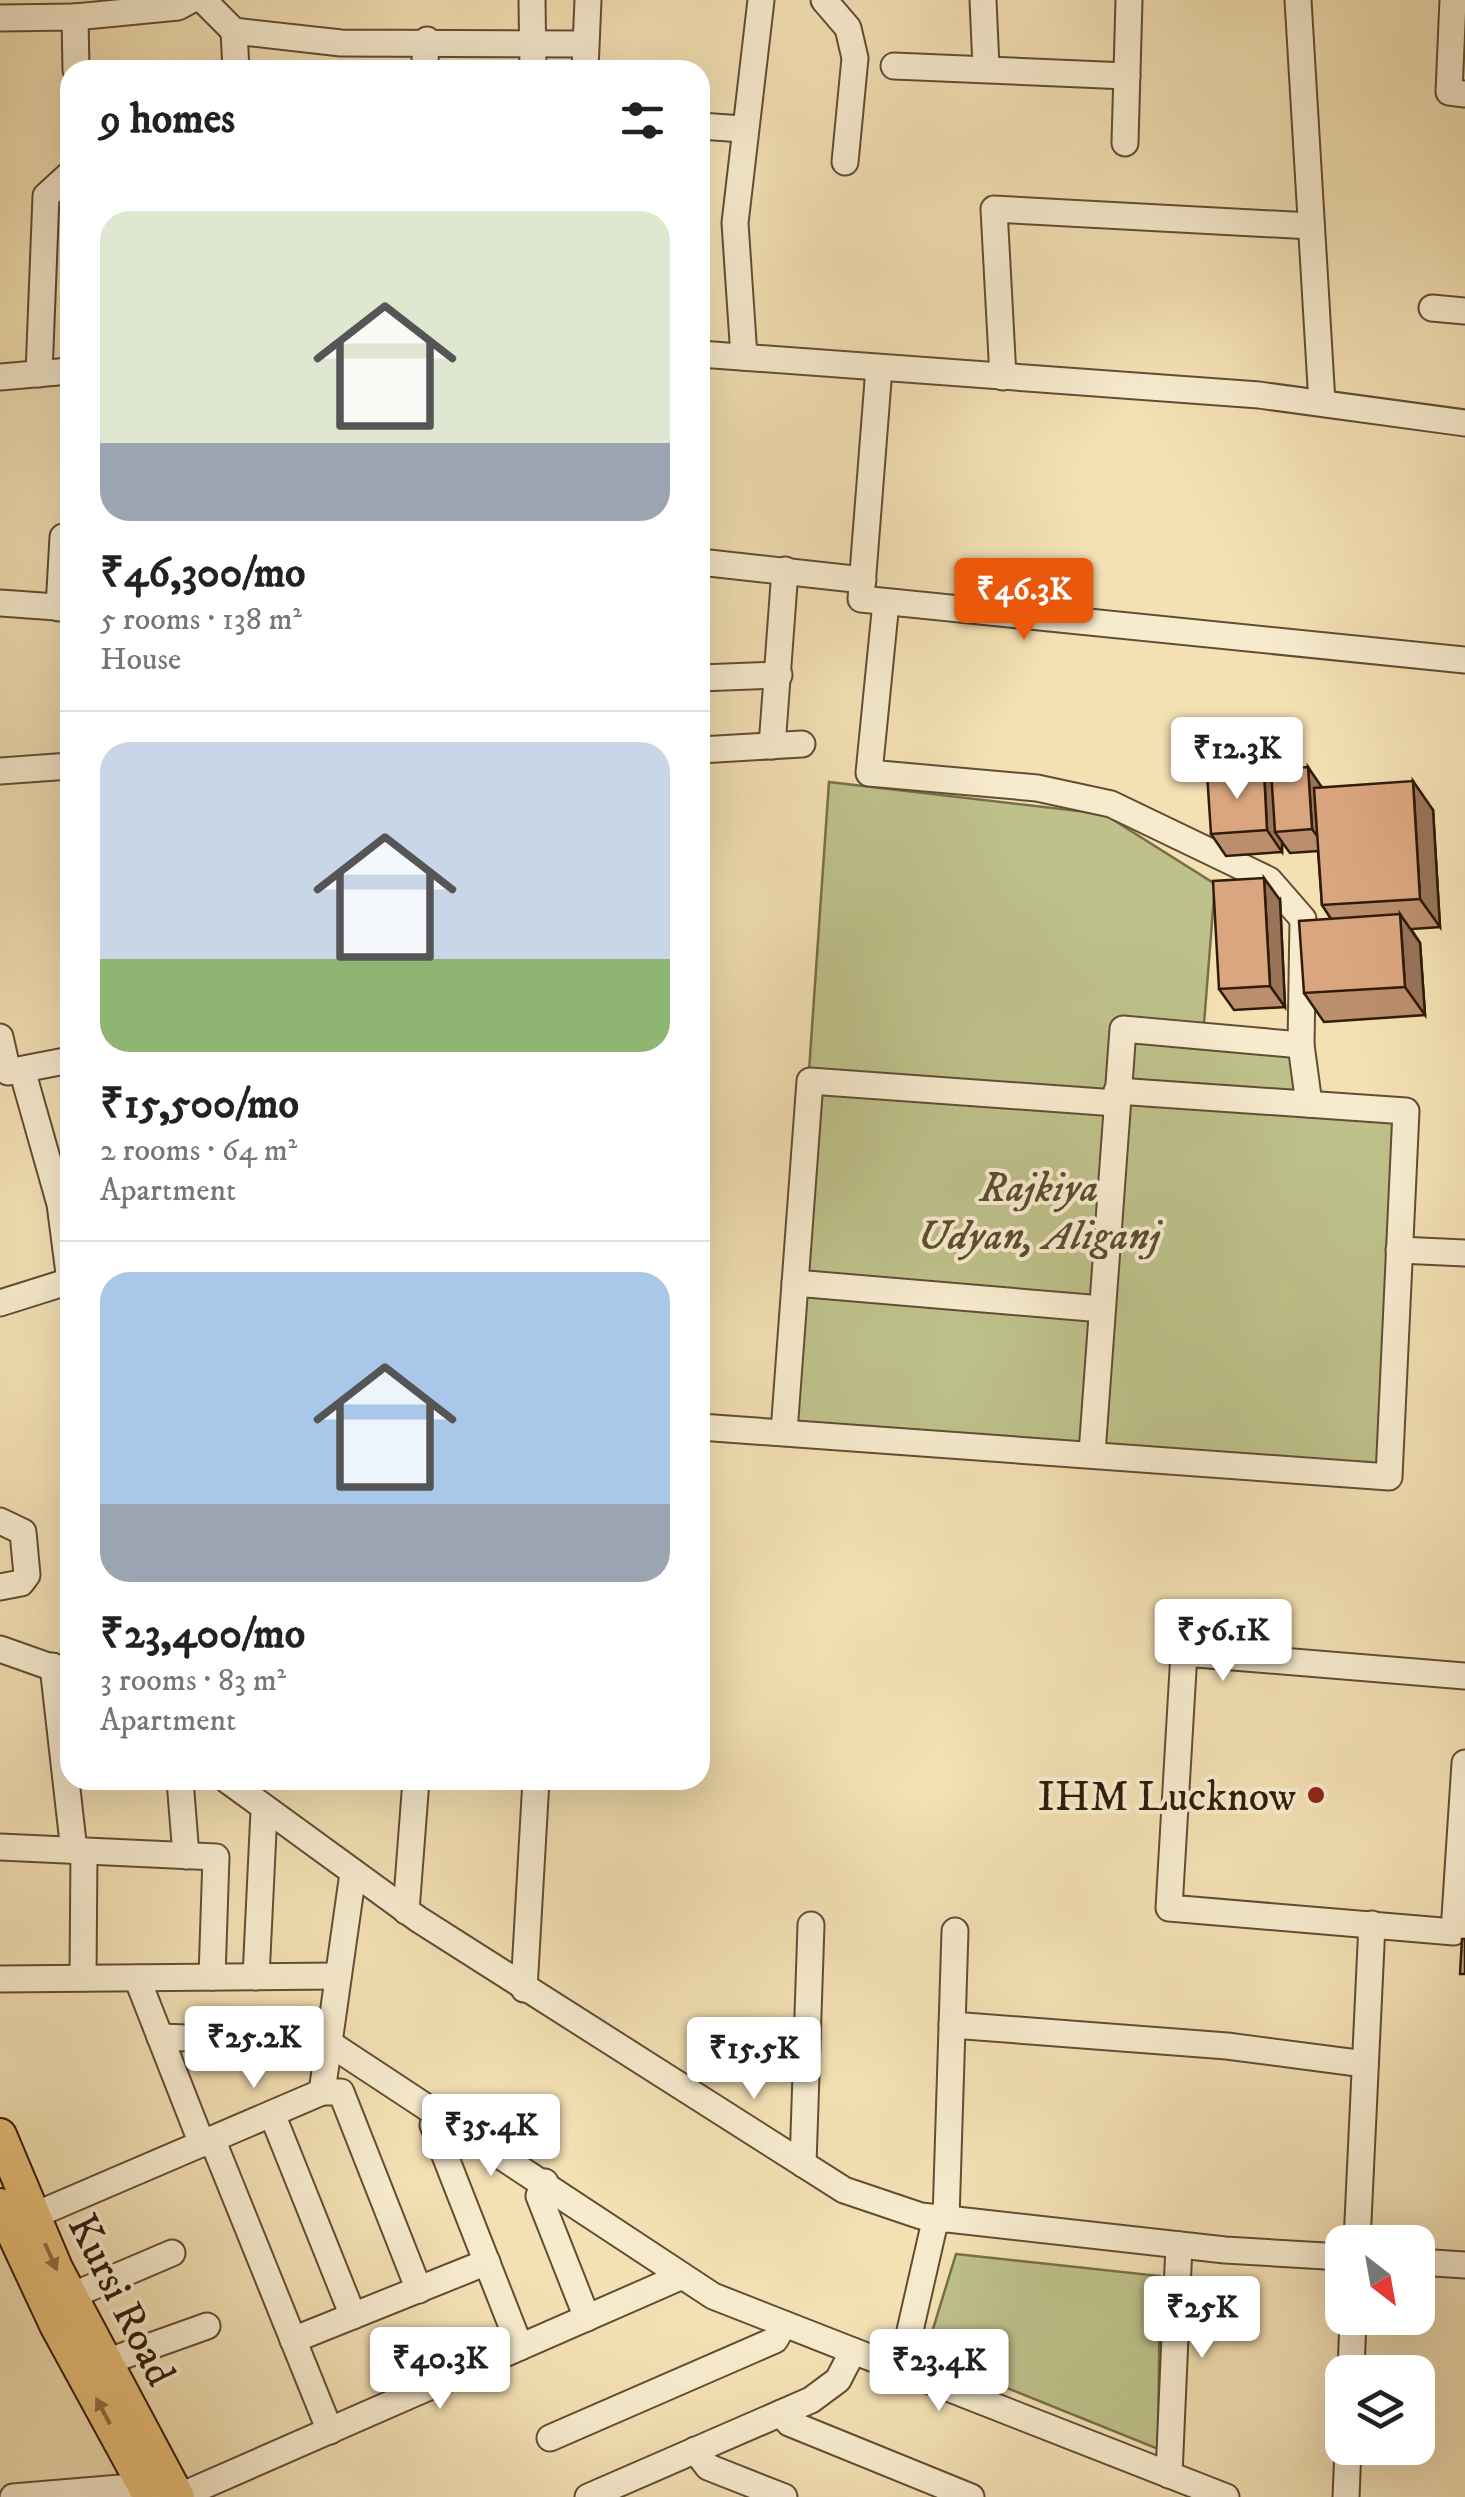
<!DOCTYPE html>
<meta charset="utf-8">
<style>
body{margin:0;font-family:"IM FELL DW Pica",serif;background:#f2f2f2;color:#222;height:100vh;display:flex;flex-direction:column;font-size:38px;white-space:nowrap}
*{box-sizing:border-box;margin:0}
p{font-size:32px;color:#767676}
.icon{flex:none;width:55px;height:55px;fill:none;stroke:currentColor;stroke-width:2;stroke-linecap:round;stroke-linejoin:round}
.map{position:relative;flex:1;overflow:hidden}
.drawer{position:absolute;left:60px;top:60px;width:650px;height:1730px;display:flex;flex-direction:column;background:#fff;border-radius:30px;box-shadow:0 10px 40px #0002}
.drawer>*{flex:none}
.needle{width:65px;rotate:149deg}
.controls{position:absolute;left:1325px;top:2225px;display:grid;gap:20px}
.controls a{display:grid;place-items:center;width:110px;height:110px;border-radius:20px;background:#fff;box-shadow:0 10px 40px #0002;font-size:50px}
.price{position:absolute;translate:-50% -85px;padding:0 22px;border-radius:10px;background:#fff;color:#222;font-size:32px;line-height:65px;filter:drop-shadow(0 2px 5px #0008)}
.price::after{content:'';position:absolute;left:50%;top:60px;width:30px;height:22px;margin-left:-15px;background:inherit;clip-path:polygon(0 0,100% 0,50% 100%)}
.price.selected{background:#ea580c;color:#fff}
ul{padding:0;list-style:none}
li{display:grid;align-content:center;gap:20px;height:530px;padding:0 40px}
li+li{border-top:2px solid #e0e0e0}
li span{display:grid;place-items:center;height:310px;border-radius:30px;color:#555}
li>.icon{margin-inline-start:auto}
span .icon{width:180px;height:180px;fill:#fffc;stroke-width:1}
li b{font-size:42px}
h2{display:flex;justify-content:space-between;align-items:center;height:120px;padding:0 40px;font-size:42px}
.map>svg:first-child{display:block}
.green{fill:#bec18a;stroke:#786e4a;stroke-width:2.5}
.lines{fill:none;stroke-linecap:round;stroke-linejoin:round}
.minor-casing{stroke:#624d34;stroke-width:29}
.major-casing{stroke:#311c0a;stroke-width:36}
.minor{stroke:#f7ebce;stroke-width:25}
.major{stroke:#eac07a;stroke-width:32}
.wall{fill:#bb8f6d;stroke:#311c0a;stroke-width:2.5}
.shaded-wall{fill:#997459;stroke:#311c0a;stroke-width:2.5}
.building{fill:#daa67f;stroke:#311c0a;stroke-width:2.5}
.oneway{fill:#8e6e42}
.poi-dot{fill:#8f2418;stroke:#f7ebce;stroke-width:4}
.labels{text-anchor:middle;stroke-width:8;stroke-linejoin:round;paint-order:stroke}
.park-label{font-size:42px;font-style:italic;fill:#5b4e30;stroke:#f7ebce}
.poi-label{font-size:42px;fill:#311c0a;stroke:#f7ebce;text-anchor:end}
.street-label{font-size:42px;fill:#311c0a;stroke:#f7ebce}
</style>
<div class="map">
<svg width="1465" height="2497" viewBox="0 0 1465 2497">
<rect width="100%" height="100%" fill="#f3e0b3"/>
<filter id="stains"><feTurbulence type="fractalNoise" baseFrequency=".002" numOctaves="4"/><feColorMatrix values="0 0 0 0 .2 0 0 0 0 .09 0 0 0 0 .02 0 0 0 .5 -.17"/></filter>
<radialGradient id="worn" r=".72"><stop offset=".6" stop-color="#630" stop-opacity="0"/><stop offset="1" stop-color="#630" stop-opacity=".3"/></radialGradient>
<!-- green -->
<g class="green">
<polygon points="829,782 1104,814 1215,884 1204,1024 1301,1045 1309,1104 1406,1111 1389,1477 784,1432"/>
<polygon points="956,2254 1160,2276 1158,2449 925,2355"/>
</g>
<g class="lines">
<defs>
<g id="minor">
<polyline points="203,0 234,31 341,43 585,44"/>
<polyline points="532,0 533,70"/>
<polyline points="824,0 848,28 855,58 845,162"/>
<polyline points="983,0 986,67"/>
<polyline points="1298,0 1322,403"/>
<polyline points="1453,0 1449,92 1465,94"/>
<polyline points="75,17 178,7 191,0"/>
<polyline points="0,18 75,17 76,70"/>
<polyline points="234,31 236,70"/>
<polyline points="894,66 1127,76"/>
<polyline points="424,70 427,40"/>
<polyline points="585,70 588,0"/>
<polyline points="700,126 743,129"/>
<polyline points="1125,143 1129,0"/>
<polyline points="1432,308 1465,311"/>
<polyline points="700,354 1259,395 1465,423"/>
<polyline points="744,357 735,223 761,0"/>
<polyline points="879,368 861,599 1465,660"/>
<polyline points="39,374 46,196 70,174"/>
<polyline points="0,377 70,371"/>
<polyline points="1003,377 994,209 1311,226"/>
<polyline points="700,562 863,580"/>
<polyline points="886,602 869,773 1037,788 1111,804 1269,880 1303,919 1301,1045 1309,1104"/>
<polyline points="0,603 70,608"/>
<polyline points="59,608 63,537 70,537"/>
<polyline points="700,678 779,675"/>
<polyline points="772,746 785,570"/>
<polyline points="700,750 802,744"/>
<polyline points="0,771 70,766"/>
<polyline points="0,1037 8,1072 70,1060"/>
<polyline points="1399,1250 1465,1253"/>
<polyline points="795,1283 1102,1309"/>
<polyline points="0,1303 70,1281 60,1204 22,1070"/>
<polyline points="700,1427 1389,1477 1406,1111 1117,1091"/>
<polyline points="784,1432 810,1081 1116,1103"/>
<polyline points="1092,1453 1123,1029 1301,1045"/>
<polyline points="0,1521 23,1532 27,1575 21,1583 0,1587"/>
<polyline points="0,1649 65,1672"/>
<polyline points="53,1666 74,1851"/>
<polyline points="1465,1676 1184,1653 1169,1908 1454,1932 1465,1763"/>
<polyline points="180,1780 186,1856"/>
<polyline points="227,1780 418,1919 844,2190 921,2216 1225,2250 1342,2257"/>
<polyline points="0,1847 216,1857 212,1977"/>
<polyline points="406,1911 416,1780"/>
<polyline points="256,1977 264,1811"/>
<polyline points="83,1978 84,1851"/>
<polyline points="137,1978 202,2144"/>
<polyline points="0,1979 338,1976"/>
<polyline points="524,1989 536,1780"/>
<polyline points="952,2025 1227,2046 1365,2064"/>
<polyline points="160,2037 329,2043 713,2296 1226,2497"/>
<polyline points="322,2092 341,2092 419,2290"/>
<polyline points="440,2113 433,2125 520,2347"/>
<polyline points="272,2114 353,2316"/>
<polyline points="212,2139 330,2431"/>
<polyline points="803,2164 811,1925"/>
<polyline points="545,2182 539,2196 587,2318"/>
<polyline points="946,2219 955,1931"/>
<polyline points="19,2222 322,2092 353,1873"/>
<polyline points="1357,2242 1372,1924"/>
<polyline points="1418,2262 1465,2265"/>
<polyline points="71,2296 172,2253"/>
<polyline points="293,2340 487,2262"/>
<polyline points="106,2362 207,2326"/>
<polyline points="901,2370 936,2217"/>
<polyline points="1351,2372 1353,2318"/>
<polyline points="781,2413 789,2423 971,2497"/>
<polyline points="550,2438 775,2340 784,2324"/>
<polyline points="695,2450 708,2467 784,2497"/>
<polyline points="1169,2475 1179,2245"/>
<polyline points="13,2497 144,2486"/>
<polyline points="178,2497 680,2277"/>
<polyline points="588,2497 811,2400 838,2380 853,2351"/>
<polyline points="1346,2497 1348,2448"/>
</g>
<g id="major">
<polyline points="0,2135 56,2268 178,2497"/>
<polyline points="0,2205 56,2325 150,2497"/>
</g>
</defs>
<!-- minor casing -->
<use href="#minor" class="minor-casing"/>
<!-- major casing -->
<use href="#major" class="major-casing"/>
<!-- minor -->
<use href="#minor" class="minor"/>
<!-- major -->
<use href="#major" class="major"/>
</g>
<!-- wall -->
<g class="wall">
<polygon points="1272,781 1322,787 1433,810 1440,927 1411,929 1420,943 1425,1015 1324,1022 1304,993 1331,919 1322,905 1318,851 1290,853 1282,842 1282,852 1226,856 1211,834"/>
<polygon points="1280,900 1285,1007 1234,1010 1219,989"/>
</g>
<!-- shaded-wall -->
<g class="shaded-wall">
<polygon points="1308,767 1323,789 1328,851 1312,829"/>
<polygon points="1264,770 1279,791 1275,832 1282,842 1282,852 1267,830"/>
<polygon points="1413,781 1433,810 1440,927 1420,899"/>
<polygon points="1264,878 1280,900 1285,1007 1270,986"/>
<polygon points="1400,914 1420,943 1425,1015 1405,987"/>
</g>
<!-- building -->
<g class="building">
<polygon points="1308,767 1312,829 1275,832 1271,770"/>
<polygon points="1264,770 1267,830 1211,834 1207,773"/>
<polygon points="1413,781 1420,899 1322,905 1314,788"/>
<polygon points="1264,878 1270,986 1219,989 1213,881"/>
<polygon points="1400,914 1405,987 1304,993 1299,921"/>
<polygon points="1462,1939 1465,1939 1465,1974 1460,1974"/>
</g>
<!-- one-way arrows -->
<defs><path id="oneway-solid" d="M-6-.8H1V-3.2L6.5 0L1 3.2V.8H-6Z" transform="scale(2.5)"/></defs>
<g class="oneway">
<use href="#oneway-solid" transform="translate(51 2257) rotate(66)"/>
<use href="#oneway-solid" transform="translate(103 2411) rotate(-118)"/>
</g>
<!-- markers -->
<circle class="poi-dot" cx="1316" cy="1795" r="10"/>
<g class="labels">
<!-- park labels -->
<g class="park-label">
<text x="1039" y="1201">Rajkiya<tspan x="1039" dy="48">Udyan, Aliganj</tspan></text>
</g>
<!-- poi labels -->
<g class="poi-label">
<text x="1296" y="1810">IHM Lucknow</text>
</g>
<!-- street labels -->
<g class="street-label">
<text transform="translate(123 2299) rotate(63)" y="15">Kursi Road</text>
</g>
</g>
<rect width="100%" height="100%" filter="url(#stains)"/>
<rect width="100%" height="100%" fill="url(#worn)"/>
</svg>
<div class="controls">
<a><svg class="needle" viewBox="-14 -14 28 28"><path d="M0-13l5 13h-10z" fill="#e53935"/><path d="M0 13l5-13h-10z" fill="#767676"/></svg></a>
<a><svg class="icon" aria-label="layers" viewBox="0 0 24 24"><path d="M12 4l9 5-9 5-9-5zM3 14l9 5 9-5"/></svg></a>
</div>
<b class="price selected" style="left:1024px;top:643px">₹46.3K</b>
<b class="price" style="left:1237px;top:802px">₹12.3K</b>
<b class="price" style="left:1223px;top:1684px">₹56.1K</b>
<b class="price" style="left:254px;top:2091px">₹25.2K</b>
<b class="price" style="left:754px;top:2102px">₹15.5K</b>
<b class="price" style="left:491px;top:2179px">₹35.4K</b>
<b class="price" style="left:1202px;top:2361px">₹25K</b>
<b class="price" style="left:440px;top:2412px">₹40.3K</b>
<b class="price" style="left:939px;top:2414px">₹23.4K</b>
<section class="drawer">
<h2>9 homes<svg class="icon" aria-label="filters" viewBox="0 0 24 24"><path d="M4 7h16M4 17h16"/><circle cx="9" cy="7" r="2"/><circle cx="15" cy="17" r="2"/></svg></h2>
<ul>
<li><span style="background:linear-gradient(#dfe7d0 75%,#9aa5b1 0)"><svg class="icon" aria-label="home" viewBox="0 0 24 24"><path d="M3 11l9-7 9 7M6 9v11h12V9"/></svg></span><div><b>₹46,300/mo</b><p>5 rooms · 138 m²</p><p>House</p></div></li>
<li><span style="background:linear-gradient(#c9d6e8 70%,#8fb573 0)"><svg class="icon" aria-label="home" viewBox="0 0 24 24"><path d="M3 11l9-7 9 7M6 9v11h12V9"/></svg></span><div><b>₹15,500/mo</b><p>2 rooms · 64 m²</p><p>Apartment</p></div></li>
<li><span style="background:linear-gradient(#a9c7e8 75%,#9aa5b1 0)"><svg class="icon" aria-label="home" viewBox="0 0 24 24"><path d="M3 11l9-7 9 7M6 9v11h12V9"/></svg></span><div><b>₹23,400/mo</b><p>3 rooms · 83 m²</p><p>Apartment</p></div></li>
</ul>
</section>
</div>
